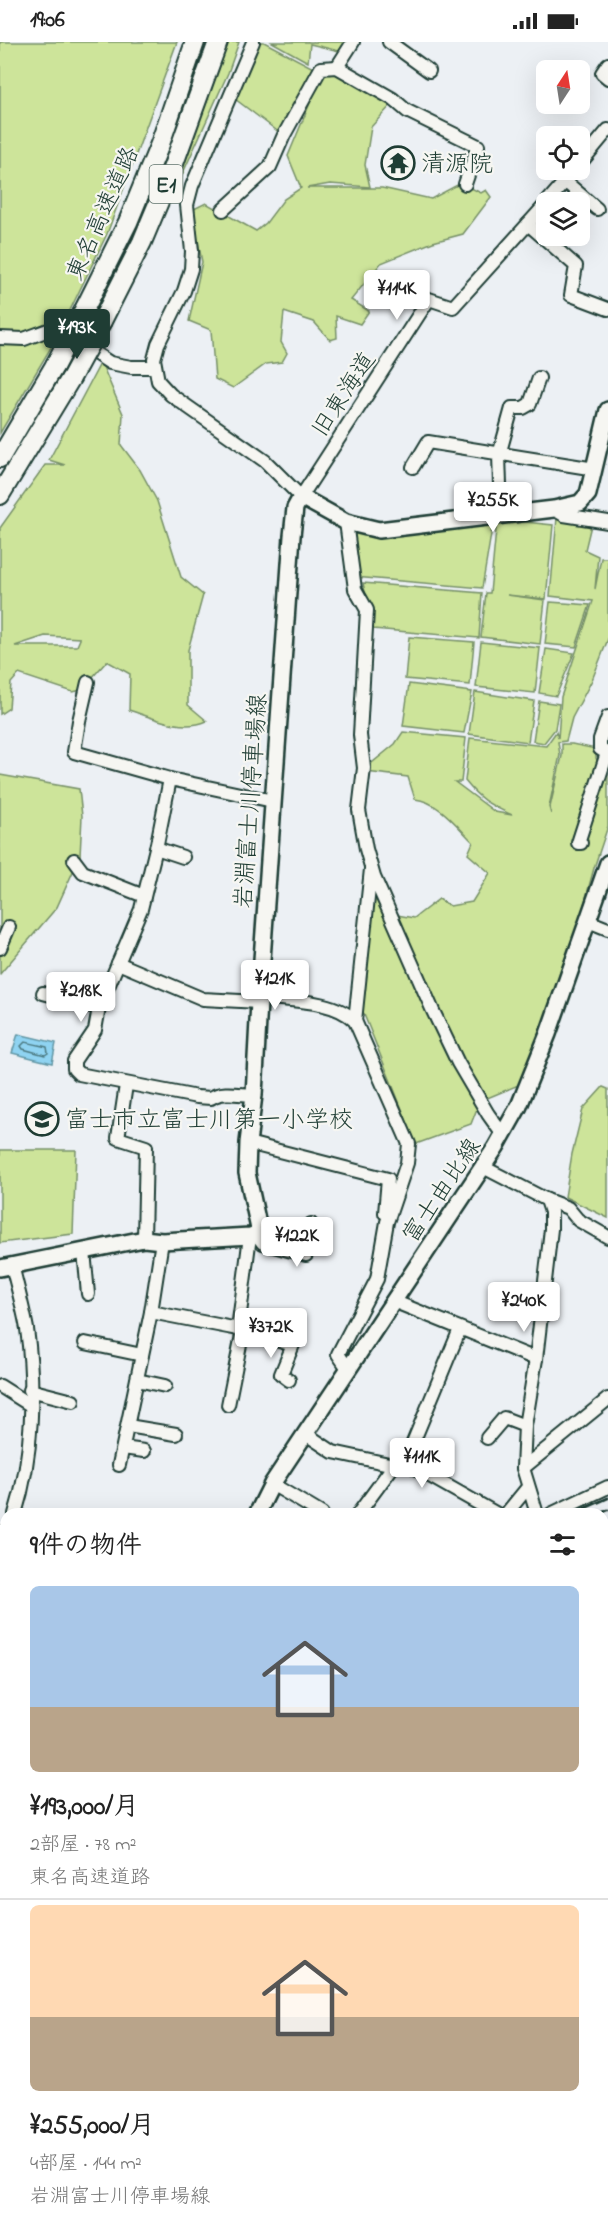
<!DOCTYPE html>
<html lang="ja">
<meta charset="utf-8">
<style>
body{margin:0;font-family:"Indie Flower","Klee One",sans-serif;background:#f6f6f6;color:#222;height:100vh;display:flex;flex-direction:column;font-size:22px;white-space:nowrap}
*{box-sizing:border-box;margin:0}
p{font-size:20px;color:#767676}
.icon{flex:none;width:33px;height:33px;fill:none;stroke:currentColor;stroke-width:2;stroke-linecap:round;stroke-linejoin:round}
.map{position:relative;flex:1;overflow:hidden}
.drawer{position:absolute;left:0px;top:1466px;width:609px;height:722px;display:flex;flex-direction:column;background:#fff;border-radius:18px 18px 0 0;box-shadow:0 6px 24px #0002}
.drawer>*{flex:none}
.needle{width:39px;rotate:12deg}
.fabs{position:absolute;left:536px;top:18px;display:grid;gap:12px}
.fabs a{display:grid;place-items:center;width:54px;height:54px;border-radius:9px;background:#fff;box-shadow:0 6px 24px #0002;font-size:30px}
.price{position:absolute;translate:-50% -51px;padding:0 14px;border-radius:6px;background:#fff;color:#222;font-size:20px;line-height:39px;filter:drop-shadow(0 2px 3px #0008)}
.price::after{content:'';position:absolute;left:50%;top:36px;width:18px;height:14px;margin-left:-9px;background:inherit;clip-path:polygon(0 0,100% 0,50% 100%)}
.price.on{background:#1f3d34;color:#fff}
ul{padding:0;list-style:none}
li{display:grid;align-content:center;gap:12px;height:318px;padding:0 30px}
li+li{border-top:2px solid #e0e0e0}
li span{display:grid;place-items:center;height:186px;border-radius:9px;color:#555}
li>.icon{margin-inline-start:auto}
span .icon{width:108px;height:108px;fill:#fffc;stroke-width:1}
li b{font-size:26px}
h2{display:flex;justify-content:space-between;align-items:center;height:72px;padding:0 30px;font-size:26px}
.status{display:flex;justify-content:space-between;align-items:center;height:42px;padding:0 30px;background:#fff;direction:ltr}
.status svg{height:16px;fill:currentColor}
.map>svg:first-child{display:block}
.built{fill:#e0e8f7}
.green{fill:#cde49a;stroke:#769067;stroke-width:1.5;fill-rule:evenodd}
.water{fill:#8fd3f1;stroke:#6297a5;stroke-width:1.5}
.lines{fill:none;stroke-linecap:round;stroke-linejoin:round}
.shore{stroke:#4c7980;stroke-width:1.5}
.minor-casing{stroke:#1f3d34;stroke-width:16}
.major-casing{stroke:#1f3d34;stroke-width:20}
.highway-casing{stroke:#1f3d34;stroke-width:22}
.minor{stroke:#f6f6f2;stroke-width:12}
.major{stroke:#f6f6f2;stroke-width:15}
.highway{stroke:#f6f6f2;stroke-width:18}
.rail{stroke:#1f3d34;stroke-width:3}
.highway-bridge-casing{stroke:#1f3d34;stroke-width:22;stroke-linecap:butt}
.highway-bridge{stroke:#f6f6f2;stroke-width:18}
.labels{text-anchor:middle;stroke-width:4.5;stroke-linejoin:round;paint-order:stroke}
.shield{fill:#f6f6f2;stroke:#60746d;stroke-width:1.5}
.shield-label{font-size:22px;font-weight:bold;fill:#1f3d34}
.poi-label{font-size:24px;fill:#1f3d34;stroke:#f6f6f2;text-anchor:start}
.street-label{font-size:24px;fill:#1f3d34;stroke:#f6f6f2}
</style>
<div class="status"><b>19:06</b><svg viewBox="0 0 49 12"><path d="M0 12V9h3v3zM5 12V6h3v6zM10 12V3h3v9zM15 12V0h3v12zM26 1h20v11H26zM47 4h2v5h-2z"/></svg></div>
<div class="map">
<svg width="608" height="2186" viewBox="0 0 608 2186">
<rect width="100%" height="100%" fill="#ecf0f4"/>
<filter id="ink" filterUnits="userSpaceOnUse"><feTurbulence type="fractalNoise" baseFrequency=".0167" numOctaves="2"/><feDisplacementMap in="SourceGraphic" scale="12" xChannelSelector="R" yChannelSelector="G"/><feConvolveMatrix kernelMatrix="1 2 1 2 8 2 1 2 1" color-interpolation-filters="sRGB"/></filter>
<g filter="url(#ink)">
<!-- built -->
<g class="built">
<polygon points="608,1494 608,1664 603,1648 603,1496"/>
<polygon points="603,1707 608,1735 608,1916 603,1923"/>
<polygon points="180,2181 489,2181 487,2186 178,2186"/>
</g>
<!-- green -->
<g class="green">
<polygon points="0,0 177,0 107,192 56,297 0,391"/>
<polygon points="227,0 239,0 228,31 179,140 176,138"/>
<polygon points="257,0 264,0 319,29 280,91 235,57"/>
<polygon points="272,0 350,0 343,10 310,2 308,20"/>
<polygon points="331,29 392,62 371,85 365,123 370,145 330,142 307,146 382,146 431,157 461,141 481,151 486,148 491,155 463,192 433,200 381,221 351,258 369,269 360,282 336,274 337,296 330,298 314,280 284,270 281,300 287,311 282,320 266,322 233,346 215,337 211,288 189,279 202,220 192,168 206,161 256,189 266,181 284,157 301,146 288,114 322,32"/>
<path d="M101,320l22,52 -2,31 19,25 17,31 24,76 22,18 -15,55v55l19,16c-24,11 -54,-3 -78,-11l1,-36 -23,-13 -26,29 -8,2 -54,-18 -8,9 -2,25 -9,6v-186l45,-63h20l-16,-5zM45,594l35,2v1l-3,7h-62z"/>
<path d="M557,476l34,7 -6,25 13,6 -3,33 6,-31h7v81l-16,41 -20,38 -6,23 -8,1 2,13 -11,52 2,7 -1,-7 12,-51v-12h10l24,5v9l4,8 5,-6 -5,-20 8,-22v108l-14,42 -25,92 -48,124 -41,17 -9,23 -55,20 -55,-137 8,-119 28,27 17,3 25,-19 11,7 22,-4 18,-29 -22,-19 5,-12c-16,-16 -35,-41 -58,-43l-7,-22 -42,-5 1,-5 28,-23 8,-12 63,6 -5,44h-6l40,30 17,3c-23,-11 -31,-14 -47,-34l5,-43 76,8 10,-14 2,6 3,-41 32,-96 -43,-5z"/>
<polygon points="497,477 553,483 546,557 507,553 545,558 540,602 481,595 486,551 490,551"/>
<polygon points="493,480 482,546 354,535 350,486"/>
<polygon points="363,541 482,551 479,596 373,587"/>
<polygon points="550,560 590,563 576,605 545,602"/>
<polygon points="409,595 474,600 470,643 405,637"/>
<polygon points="481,600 540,606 535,651 476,645"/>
<polygon points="546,607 574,611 556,654 539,651"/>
<polygon points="409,642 472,650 464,691 403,684"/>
<polygon points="475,650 534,659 528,700 469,692"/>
<polygon points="539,659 559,662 555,687 544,701 533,699"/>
<polygon points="0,733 79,747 82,774 80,814 57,865 0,932"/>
<polygon points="603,1045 608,1047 608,1176 565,1155 572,1112 583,1067"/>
<polygon points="0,1108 76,1108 73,1192 0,1201"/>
</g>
<!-- water -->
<polygon class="water" points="18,992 56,1001 52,1021 12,1011"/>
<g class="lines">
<!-- shore -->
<polygon class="shore" points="25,1000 47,1005 48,1011 45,1013 23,1007 21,1004"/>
<defs>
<g id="minor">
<polyline points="253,0 192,144 187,163 192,209 191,227 184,249 158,302 154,317 158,339 171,353 265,419 301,455 429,257 453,265 546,162"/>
<polyline points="389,0 429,29"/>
<polyline points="608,22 602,31 608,36"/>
<polyline points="337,25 353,0"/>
<polyline points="579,123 608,88"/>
<polyline points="552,128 597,167"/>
<polyline points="547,160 575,128"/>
<polyline points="223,168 270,125 284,93 321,26 337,25 393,57 407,69 478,104 465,142"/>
<polyline points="528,182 576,224 571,253 608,267"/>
<polyline points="0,296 24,297 51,287 61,289 110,321 131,325 155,325"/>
<polyline points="413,425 428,400 595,427"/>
<polyline points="554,467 564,473 608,480"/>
<polyline points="501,473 499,413 512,366 523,366 530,362 539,336"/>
<polyline points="346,480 355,547 367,568 360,693 364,726 359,768 366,807 374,835 433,969 458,1021 488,1072 503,1093"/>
<polyline points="88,640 79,679 74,710 170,737 273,759"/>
<polyline points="608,675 600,697 600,707 608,712"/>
<path d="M170,737l-13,65 -16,65 -42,99 -4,22 -21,31v8l5,5 118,23 14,1c11,-8 30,-3 43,-3"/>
<polyline points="581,801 578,801 607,711"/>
<polyline points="156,806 183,815"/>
<polyline points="74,818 83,830 144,854"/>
<polyline points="588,879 608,887"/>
<polyline points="0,906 9,885"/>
<polyline points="118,921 203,957 259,960"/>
<polyline points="43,951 99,966"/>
<path d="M259,955c29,4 75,2 96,24l54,123 -2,19 -20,59 -10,57 -39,75 11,16"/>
<polyline points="355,979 371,827"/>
<polyline points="126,1043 118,1096 146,1105 144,1197"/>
<polyline points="248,1101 388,1137 385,1171"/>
<polyline points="483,1125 547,1158 551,1170 551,1187 536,1317 525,1384 523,1426 537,1472"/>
<polyline points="547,1158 568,1166 578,1178 608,1195"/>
<polyline points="256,1192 263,1201 306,1213 311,1182"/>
<polyline points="84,1209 88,1252"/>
<path d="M12,1223c5,21 11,42 15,64 8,58 6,128 -12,185"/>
<polyline points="393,1259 536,1317"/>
<polyline points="151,1270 238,1287 250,1194"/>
<polyline points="243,1288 293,1303 281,1332 289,1338"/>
<polyline points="281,1299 291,1278"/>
<polyline points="85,1301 142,1313"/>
<polyline points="137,1338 165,1344"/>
<polyline points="0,1344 30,1363"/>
<polyline points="30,1348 73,1359"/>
<polyline points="228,1363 243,1288 238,1287"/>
<polyline points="128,1384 176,1392"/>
<polyline points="306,1392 333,1410 394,1423"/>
<polyline points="487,1396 504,1376 525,1384"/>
<polyline points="123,1406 144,1409"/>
<polyline points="405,1420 460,1287"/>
<polyline points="119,1423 151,1270 162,1199"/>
<polyline points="523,1426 608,1357"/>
<polyline points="272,1442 322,1472"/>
<polyline points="358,1472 394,1423 405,1420 497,1472"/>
<polyline points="506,1472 528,1445"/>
<polyline points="551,1472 608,1445"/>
<polyline points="0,1490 6,1492"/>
<polyline points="0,1517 6,1501"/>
<polyline points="603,1665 608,1683"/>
<polyline points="0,1798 6,1790"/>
<polyline points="603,1938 608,1931"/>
<polyline points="603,2015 608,2017"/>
<polyline points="0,2023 6,2012"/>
<polyline points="603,2076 608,2078"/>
<polyline points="603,2143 608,2145"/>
<polyline points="0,2154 6,2158"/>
<polyline points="47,2181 58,2186"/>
<polyline points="512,2181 525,2186"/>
<polyline points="498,2186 499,2181"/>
</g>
<g id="major">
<polyline points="0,1226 144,1197 162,1199 250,1194 256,1192 259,1187 247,1131 248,1101 254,1053 259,960 292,494 295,466 301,455 346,480 379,488 554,467 580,461 588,452 608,368"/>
<polyline points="257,1472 272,1442 496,1105 519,1064 548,992 608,821"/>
<polyline points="0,1872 6,1866"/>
</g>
<g id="highway">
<polyline points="85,266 128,180 160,102 195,0"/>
<polyline points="102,279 142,200 168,138 218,0"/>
<polyline points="0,416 55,323"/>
<polyline points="0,453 71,336"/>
</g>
</defs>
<!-- minor casing -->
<use href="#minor" class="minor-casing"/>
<!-- major casing -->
<use href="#major" class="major-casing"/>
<!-- highway casing -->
<use href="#highway" class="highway-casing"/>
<!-- minor -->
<use href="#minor" class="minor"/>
<!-- major -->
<use href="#major" class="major"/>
<!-- highway -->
<use href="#highway" class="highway"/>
<!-- rail -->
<g class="rail">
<polyline points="572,1472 608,1456"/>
<polyline points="599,1472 608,1468"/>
<polyline points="0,2068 6,2053"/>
<polyline points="0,2085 6,2069"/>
</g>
<defs>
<g id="highway-bridge">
<polyline points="55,323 85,266"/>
<polyline points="71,336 102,279"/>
</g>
</defs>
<!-- highway-bridge casing -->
<use href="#highway-bridge" class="highway-bridge-casing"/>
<!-- highway-bridge -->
<use href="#highway-bridge" class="highway-bridge"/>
</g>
</g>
<!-- icons -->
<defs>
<symbol id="temple-ring" viewBox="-11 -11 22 22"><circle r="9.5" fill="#f6f6f2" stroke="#1f3d34" stroke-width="1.5"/><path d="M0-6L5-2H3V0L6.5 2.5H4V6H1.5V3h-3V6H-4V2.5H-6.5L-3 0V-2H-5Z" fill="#1f3d34"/></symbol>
<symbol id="school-ring" viewBox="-11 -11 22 22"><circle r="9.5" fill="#f6f6f2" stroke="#1f3d34" stroke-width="1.5"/><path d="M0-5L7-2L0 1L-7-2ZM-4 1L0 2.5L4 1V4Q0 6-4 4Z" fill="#1f3d34"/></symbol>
</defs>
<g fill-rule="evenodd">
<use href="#temple-ring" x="379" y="102" width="38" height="38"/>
<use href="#school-ring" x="23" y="1058" width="38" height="38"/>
</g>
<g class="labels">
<!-- shield labels -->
<rect class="shield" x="149.5" y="123" width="33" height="38" rx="4.5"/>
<g class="shield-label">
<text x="166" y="150">E1</text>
</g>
<!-- poi labels -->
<g class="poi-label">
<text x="421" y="129">清源院</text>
<text x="65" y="1085">富士市立富士川第一小学校</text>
</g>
<!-- street labels -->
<g class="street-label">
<text transform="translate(102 171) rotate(-66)" y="8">東名高速道路</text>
<text transform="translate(343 352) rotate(-57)" y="8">旧東海道</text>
<text transform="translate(250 759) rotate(-86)" y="8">岩淵富士川停車場線</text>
<text transform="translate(441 1148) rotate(-56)" y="8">富士由比線</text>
</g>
</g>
</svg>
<div class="fabs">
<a><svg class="needle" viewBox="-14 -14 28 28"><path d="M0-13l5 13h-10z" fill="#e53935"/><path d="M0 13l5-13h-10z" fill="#767676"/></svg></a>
<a><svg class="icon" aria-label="locate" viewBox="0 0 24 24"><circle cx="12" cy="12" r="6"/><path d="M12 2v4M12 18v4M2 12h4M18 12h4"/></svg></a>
<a><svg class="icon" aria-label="layers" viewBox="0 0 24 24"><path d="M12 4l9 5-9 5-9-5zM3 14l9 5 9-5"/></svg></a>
</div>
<b class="price" style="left:397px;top:279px">¥114K</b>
<b class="price on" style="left:77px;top:318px">¥193K</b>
<b class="price" style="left:493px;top:491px">¥255K</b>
<b class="price" style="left:275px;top:969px">¥121K</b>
<b class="price" style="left:81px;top:981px">¥218K</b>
<b class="price" style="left:297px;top:1226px">¥122K</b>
<b class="price" style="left:524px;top:1291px">¥240K</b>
<b class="price" style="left:271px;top:1317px">¥372K</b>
<b class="price" style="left:422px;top:1447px">¥111K</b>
<section class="drawer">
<h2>9件の物件<svg class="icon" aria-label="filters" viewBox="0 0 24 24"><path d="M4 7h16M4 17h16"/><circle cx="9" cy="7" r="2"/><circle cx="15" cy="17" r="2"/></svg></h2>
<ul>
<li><span style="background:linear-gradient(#a9c7e8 65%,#b9a48a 0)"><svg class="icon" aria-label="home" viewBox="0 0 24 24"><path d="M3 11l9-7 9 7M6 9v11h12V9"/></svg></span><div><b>¥193,000/月</b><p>2部屋 · 78 m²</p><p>東名高速道路</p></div></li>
<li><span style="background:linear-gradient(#ffd9b3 60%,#b9a48a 0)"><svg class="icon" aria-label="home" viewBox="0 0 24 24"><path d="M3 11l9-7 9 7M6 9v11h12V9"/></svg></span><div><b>¥255,000/月</b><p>4部屋 · 144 m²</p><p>岩淵富士川停車場線</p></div></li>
</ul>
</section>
</div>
